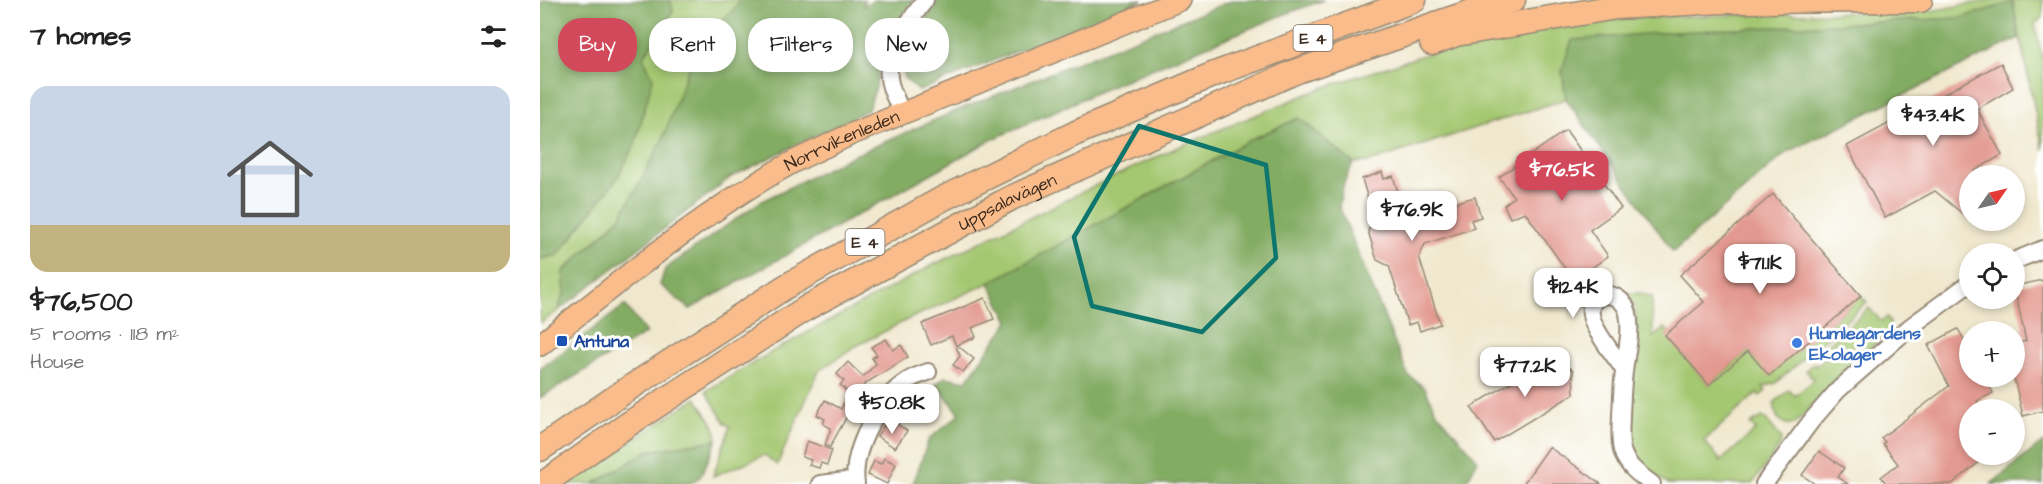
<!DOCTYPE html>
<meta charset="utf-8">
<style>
body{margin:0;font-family:"Architects Daughter",sans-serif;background:#f6f6f6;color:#222;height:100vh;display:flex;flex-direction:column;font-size:22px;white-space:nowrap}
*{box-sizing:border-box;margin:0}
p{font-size:20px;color:#767676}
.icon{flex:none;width:33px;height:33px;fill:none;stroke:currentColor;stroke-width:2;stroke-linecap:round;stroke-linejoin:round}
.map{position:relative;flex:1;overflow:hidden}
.sheet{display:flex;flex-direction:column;background:#fff;width:540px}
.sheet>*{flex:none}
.hud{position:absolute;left:18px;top:18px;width:570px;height:54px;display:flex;gap:12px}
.needle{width:39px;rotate:56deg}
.fabs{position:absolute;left:1419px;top:165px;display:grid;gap:12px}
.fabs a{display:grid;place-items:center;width:66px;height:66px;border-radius:50%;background:#fff;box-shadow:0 3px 9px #0003;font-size:30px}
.price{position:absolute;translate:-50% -51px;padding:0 14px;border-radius:12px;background:#fff;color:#222;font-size:20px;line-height:39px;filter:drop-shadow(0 2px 3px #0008)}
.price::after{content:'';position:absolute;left:50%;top:36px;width:18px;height:14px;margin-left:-9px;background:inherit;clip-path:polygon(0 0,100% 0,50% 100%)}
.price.on{background:#d1495b;color:#fff}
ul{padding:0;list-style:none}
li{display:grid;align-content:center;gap:12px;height:318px;padding:0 30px}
li span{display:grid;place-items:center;height:186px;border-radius:18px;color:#555}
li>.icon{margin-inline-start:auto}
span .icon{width:108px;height:108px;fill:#fffc;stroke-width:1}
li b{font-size:26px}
h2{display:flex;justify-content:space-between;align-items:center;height:72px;padding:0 30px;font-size:26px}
.chip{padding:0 21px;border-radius:24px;background:#fff;box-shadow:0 3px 9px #0003;font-size:21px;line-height:54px}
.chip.on{background:#d1495b;color:#fff}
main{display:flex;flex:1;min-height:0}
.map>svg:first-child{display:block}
.green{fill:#a4c771;stroke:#707848;stroke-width:1.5}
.forest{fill:#83ac63;stroke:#5f6b40;stroke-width:1.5}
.building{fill:#e3998f}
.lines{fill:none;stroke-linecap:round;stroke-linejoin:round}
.minor-casing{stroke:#968976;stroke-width:20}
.major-casing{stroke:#968976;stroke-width:24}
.highway-casing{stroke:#968976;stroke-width:27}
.minor{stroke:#fff;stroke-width:16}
.major{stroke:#f9bc8a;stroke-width:21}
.highway{stroke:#f9bc8a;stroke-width:24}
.marked{fill:none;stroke:#0f766e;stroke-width:4.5;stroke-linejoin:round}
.transit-dot{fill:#1a4fb4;stroke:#fff;stroke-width:2}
.shop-dot{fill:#3f7fe0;stroke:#fff;stroke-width:2}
.labels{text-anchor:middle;stroke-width:6;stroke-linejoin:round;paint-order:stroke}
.shield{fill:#fff;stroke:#766a62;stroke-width:1.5}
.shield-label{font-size:16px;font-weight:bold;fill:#3b2a1e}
.street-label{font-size:18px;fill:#3b2a1e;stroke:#fff}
.shop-label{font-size:18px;font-weight:bold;fill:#366cbe;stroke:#fff;text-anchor:start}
.transit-label{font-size:18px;font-weight:bold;fill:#164399;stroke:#fff;text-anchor:start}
</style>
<main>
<section class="sheet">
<h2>7 homes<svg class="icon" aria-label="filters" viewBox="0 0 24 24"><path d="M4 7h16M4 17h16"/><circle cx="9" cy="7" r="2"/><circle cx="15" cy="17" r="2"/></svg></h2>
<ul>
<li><span style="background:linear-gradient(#c9d6e8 75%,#c2b280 0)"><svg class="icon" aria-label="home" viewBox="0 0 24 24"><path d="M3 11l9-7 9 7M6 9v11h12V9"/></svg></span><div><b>$76,500</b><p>5 rooms · 118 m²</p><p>House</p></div></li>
</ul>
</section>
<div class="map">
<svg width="1503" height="484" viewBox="0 0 1503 484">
<rect width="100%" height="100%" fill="#fff"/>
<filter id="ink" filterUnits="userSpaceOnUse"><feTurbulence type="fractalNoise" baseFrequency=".0167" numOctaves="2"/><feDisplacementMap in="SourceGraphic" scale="12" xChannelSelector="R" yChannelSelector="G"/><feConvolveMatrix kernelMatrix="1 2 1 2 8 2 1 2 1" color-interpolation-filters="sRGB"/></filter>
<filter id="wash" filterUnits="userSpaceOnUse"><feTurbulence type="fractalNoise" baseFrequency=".008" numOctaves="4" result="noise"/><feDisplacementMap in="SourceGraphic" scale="24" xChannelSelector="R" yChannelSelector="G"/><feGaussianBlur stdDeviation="1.35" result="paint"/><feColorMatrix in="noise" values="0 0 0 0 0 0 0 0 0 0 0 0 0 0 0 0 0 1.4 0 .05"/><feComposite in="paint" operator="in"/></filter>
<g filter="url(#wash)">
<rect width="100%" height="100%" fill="#f0e8ce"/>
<!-- green -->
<g class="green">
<polygon points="130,0 200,0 193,10 157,45 122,141 80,218 23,271 25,290 18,311 0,323 0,259 18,255 78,177 103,57 133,11"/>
<polygon points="1451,0 1503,0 1503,17 1495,24 1503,61 1503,150 1473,3 1421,18 1117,33 1022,70 1026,99 829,162 813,163 759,118 714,138 449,283 371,318 314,347 279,371 237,465 225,455 173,476 190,427 185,423 166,391 235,350 393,265 573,177 645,144 782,88 896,51 1020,26 1097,17 1389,11"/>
<polygon points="1092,293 1100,293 1112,297 1113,337 1125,328 1129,332 1126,335 1169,385 1208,351 1229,375 1321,296 1327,302 1236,383 1223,387 1226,391 1220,396 1217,393 1164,441 1181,461 1216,430 1210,424 1222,417 1226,419 1241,438 1240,446 1212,484 1128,484 1098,462 1089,444 1096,320 1095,308 1089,295"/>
<polygon points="1329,308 1341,321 1347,317 1350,322 1350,331 1296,378 1255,424 1245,424 1237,417 1234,403 1249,390 1255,396 1274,380 1266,370 1274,363 1276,366 1288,355 1284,348"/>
<polygon points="156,398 175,427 177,440 108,451 53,484 28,484"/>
</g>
<!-- forest -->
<g class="forest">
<polygon points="3,0 130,0 133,11 103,57 113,78 95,144 78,177 18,255 0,259 0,7"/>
<polygon points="200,0 325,0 323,6 334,0 375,0 344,37 336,87 328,110 191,177 18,311 25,290 23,272 80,218 122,141 157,45 193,10"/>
<polygon points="399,0 603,0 379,91 364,78 363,59 369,42"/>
<polygon points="693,0 784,0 740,16 575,84 451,140 150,309 120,285 125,269 220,202 308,158 413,112"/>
<polygon points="1473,2 1479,38 1246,153 1133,252 1026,99 1022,70 1032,40 1117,33 1420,18"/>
<polygon points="759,118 813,163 804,183 799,206 868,375 885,388 896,411 938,460 925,484 373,484 389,439 420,414 396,384 405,377 426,381 469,321 449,283 714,138"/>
<polygon points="85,305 106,333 0,398 0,369"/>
<polygon points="177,440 161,476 150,484 53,484 108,451"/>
<polygon points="1503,442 1503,484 1451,484"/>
</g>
<g id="blocks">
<!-- building -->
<g class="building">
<polygon points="1461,63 1473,88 1437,109 1462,155 1434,171 1436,176 1430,176 1430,220 1395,191 1345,218 1307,146"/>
<polygon points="1026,130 1081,208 1050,230 1068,256 1034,281 985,212 970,218 964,205 974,197 959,177"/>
<polygon points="842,172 844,179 853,176 863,208 875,214 935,197 941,217 931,220 934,228 885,244 879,257 900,324 880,331 877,322 868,325 849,266 837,260 828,231 834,219 822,179"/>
<polygon points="1233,194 1321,296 1229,376 1208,351 1169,385 1125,335 1164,302 1140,275"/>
<polygon points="1503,280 1503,411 1483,416 1474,378 1474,344 1486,341 1474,286"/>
<polygon points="445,298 454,319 432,328 436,337 417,345 434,359 423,372 413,365 420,356 412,336 391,345 382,324"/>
<polygon points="1418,329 1430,350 1430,376 1444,376 1453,393 1437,401 1443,410 1430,410 1430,454 1449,454 1412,484 1347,484 1341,477 1358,464 1343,444 1345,442 1341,438 1409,386 1388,345"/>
<polygon points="346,339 353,350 361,345 368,357 326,383 313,397 300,385 304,381 297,374 308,362 323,377 336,364 332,358 337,355 331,347"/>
<polygon points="1012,357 1033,370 1034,394 954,442 931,407"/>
<polygon points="377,396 383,402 388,398 396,407 380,422 366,406"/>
<polygon points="285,400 301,409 305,401 313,405 290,447 285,445 291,428 283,424 285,419 277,415"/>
<polygon points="356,423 367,431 355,448 337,436 345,424 352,428"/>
<polygon points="267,441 292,450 287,465 281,463 279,468 269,465 271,460 262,457"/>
<polygon points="1009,447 1061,484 983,484"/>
<polygon points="1279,451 1304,468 1298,477 1308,484 1275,484 1262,475"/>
<polygon points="344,458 356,464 347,484 328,475 334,461 341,464"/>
</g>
</g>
</g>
<g filter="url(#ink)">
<use href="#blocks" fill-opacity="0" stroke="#968976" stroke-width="1.5"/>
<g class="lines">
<defs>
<g id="minor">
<path d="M362,113c-4,-10 -12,-23 -13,-35 -3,-31 19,-54 36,-78"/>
<polyline points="1474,261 1503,249"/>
<path d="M1084,370c-9,-16 -52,-60 -24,-73 13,-6 25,4 28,16 4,20 -2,40 -4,59 -2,14 -2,28 -3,42 0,12 -2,25 1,36 4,16 18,25 30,34"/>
<polyline points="280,484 315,480"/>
<path d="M316,484c-5,-33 23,-85 50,-102 6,-5 14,-7 22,-10"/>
<polyline points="1224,484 1272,420 1298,390 1370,327 1430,283"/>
</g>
<g id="major">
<path id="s1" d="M0,345c81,-64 162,-133 253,-183 18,-9 36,-17 54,-26l333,-136"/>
</g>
<g id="highway">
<polyline points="892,43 916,34 1076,7 1183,1 1380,0"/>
<polyline points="0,449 88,389 245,287 402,199 536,133 672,75 874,0"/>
<path id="s2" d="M3,484l84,-59 181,-118 203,-109 286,-127 183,-62 33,-9"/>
</g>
</defs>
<!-- minor casing -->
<use href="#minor" class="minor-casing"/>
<!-- major casing -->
<use href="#major" class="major-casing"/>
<!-- highway casing -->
<use href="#highway" class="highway-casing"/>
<!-- minor -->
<use href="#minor" class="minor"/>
<!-- major -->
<use href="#major" class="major"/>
<!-- highway -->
<use href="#highway" class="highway"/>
</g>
</g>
<!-- marked area -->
<path class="marked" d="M599,126l127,39 10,93 -74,74 -110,-26 -18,-69z"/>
<!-- markers -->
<rect class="transit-dot" x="16" y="335" width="12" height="12" rx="3"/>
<circle class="shop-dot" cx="1257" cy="343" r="6"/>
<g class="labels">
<!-- shield labels -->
<g class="shield">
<rect x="753.5" y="25" width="39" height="26" rx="4.5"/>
<rect x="305.5" y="229" width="39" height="26" rx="4.5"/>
</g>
<g class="shield-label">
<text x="773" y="44">E 4</text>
<text x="325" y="248">E 4</text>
</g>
<!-- street labels -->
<g class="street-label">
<text dy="6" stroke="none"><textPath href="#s1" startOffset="366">Norrvikenleden</textPath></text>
<text dy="6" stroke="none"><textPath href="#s2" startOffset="544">Uppsalavägen</textPath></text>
</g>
<!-- shop labels -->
<g class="shop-label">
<text x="1269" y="339">Humlegårdens<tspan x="1269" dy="21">Ekolager</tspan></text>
</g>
<!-- transit labels -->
<g class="transit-label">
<text x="34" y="347">Antuna</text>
</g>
</g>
</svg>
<div class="fabs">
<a><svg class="needle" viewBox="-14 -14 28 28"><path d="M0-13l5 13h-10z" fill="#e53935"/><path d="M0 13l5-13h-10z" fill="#767676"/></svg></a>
<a><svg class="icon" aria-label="locate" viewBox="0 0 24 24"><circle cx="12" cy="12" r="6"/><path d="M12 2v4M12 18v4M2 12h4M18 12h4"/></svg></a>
<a>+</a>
<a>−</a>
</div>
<b class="price" style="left:1393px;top:147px">$43.4K</b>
<b class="price on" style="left:1022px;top:202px">$76.5K</b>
<b class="price" style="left:872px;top:242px">$76.9K</b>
<b class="price" style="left:1220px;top:295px">$71.1K</b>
<b class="price" style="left:1033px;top:319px">$124K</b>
<b class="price" style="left:985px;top:398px">$77.2K</b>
<b class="price" style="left:352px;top:435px">$50.8K</b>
<div class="hud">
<a class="chip on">Buy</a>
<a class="chip">Rent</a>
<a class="chip">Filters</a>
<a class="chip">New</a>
</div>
</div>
</main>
